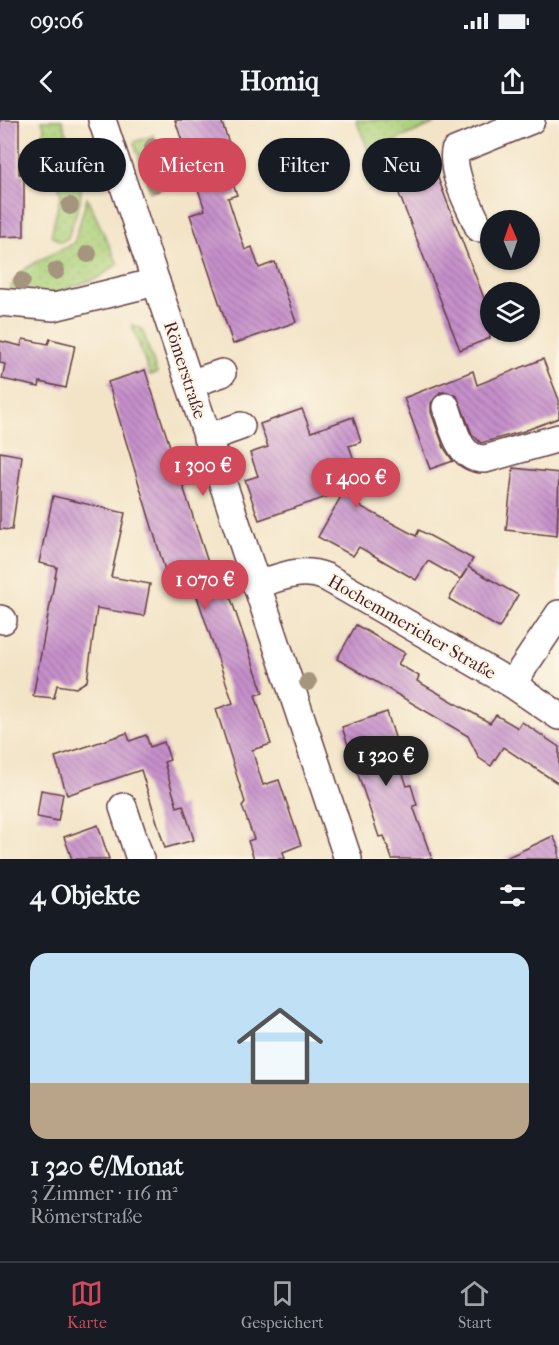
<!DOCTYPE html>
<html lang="de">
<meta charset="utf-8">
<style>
body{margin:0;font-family:"IM FELL French Canon",serif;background:#20242c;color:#f1f3f6;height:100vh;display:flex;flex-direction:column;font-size:22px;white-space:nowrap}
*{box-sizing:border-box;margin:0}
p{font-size:20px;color:#9ea1a6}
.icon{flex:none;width:33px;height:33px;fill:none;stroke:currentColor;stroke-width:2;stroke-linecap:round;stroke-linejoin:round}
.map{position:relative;height:739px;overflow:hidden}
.side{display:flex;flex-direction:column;background:#171b24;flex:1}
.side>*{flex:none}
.banner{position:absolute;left:18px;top:18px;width:524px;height:54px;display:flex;gap:12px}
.needle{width:39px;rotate:358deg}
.buttons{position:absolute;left:480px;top:90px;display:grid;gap:12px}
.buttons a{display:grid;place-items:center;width:60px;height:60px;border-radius:50%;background:#171b24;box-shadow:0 2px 4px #0004;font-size:30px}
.price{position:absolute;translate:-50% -51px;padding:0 14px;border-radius:21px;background:#d1495b;color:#fff;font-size:20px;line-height:39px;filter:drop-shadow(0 2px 3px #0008)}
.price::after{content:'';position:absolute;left:50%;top:36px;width:18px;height:14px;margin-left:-9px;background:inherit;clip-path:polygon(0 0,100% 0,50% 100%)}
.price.selected{background:#222;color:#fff}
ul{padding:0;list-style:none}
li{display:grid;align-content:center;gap:12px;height:318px;padding:0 30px}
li+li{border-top:2px solid #363941}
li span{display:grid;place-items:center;height:186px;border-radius:18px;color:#555}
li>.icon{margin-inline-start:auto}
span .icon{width:108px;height:108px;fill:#fffc;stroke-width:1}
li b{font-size:26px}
h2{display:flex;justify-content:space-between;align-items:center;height:72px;padding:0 30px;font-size:26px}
.chip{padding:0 21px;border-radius:27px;background:#171b24;box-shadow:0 2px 4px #0004;font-size:21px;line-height:54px}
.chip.selected{background:#d1495b;color:#fff}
.status{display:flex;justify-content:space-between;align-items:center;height:42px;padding:0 30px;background:#171b24;direction:ltr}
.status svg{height:16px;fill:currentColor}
header{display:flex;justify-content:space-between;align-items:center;height:78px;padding:0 30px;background:#171b24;font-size:27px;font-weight:700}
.tabs{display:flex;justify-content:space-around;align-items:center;height:84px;border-top:2px solid #363941;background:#171b24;font-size:16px;color:#9ea1a6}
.tabs a{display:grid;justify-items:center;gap:3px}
.tabs .selected{color:#d1495b}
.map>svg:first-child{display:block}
.grass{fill:url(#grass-dots);stroke:#7a7852;stroke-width:1.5}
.building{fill:url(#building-back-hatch)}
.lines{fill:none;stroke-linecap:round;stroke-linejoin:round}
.minor-casing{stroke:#633d42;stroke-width:30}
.minor{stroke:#fff;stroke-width:27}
.tree{fill:#a6957e}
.labels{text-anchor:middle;stroke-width:4.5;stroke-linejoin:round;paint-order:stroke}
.street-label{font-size:18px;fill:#4a1f2b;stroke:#fcf5e5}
</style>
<div class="status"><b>09:06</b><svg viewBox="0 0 49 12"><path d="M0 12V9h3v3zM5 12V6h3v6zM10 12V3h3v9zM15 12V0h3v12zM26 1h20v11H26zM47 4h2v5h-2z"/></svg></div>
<header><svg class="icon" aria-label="back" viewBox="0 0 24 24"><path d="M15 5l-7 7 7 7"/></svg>Homiq<svg class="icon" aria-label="share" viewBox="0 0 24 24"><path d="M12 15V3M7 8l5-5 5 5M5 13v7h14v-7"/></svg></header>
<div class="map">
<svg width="559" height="739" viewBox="0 0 559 739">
<defs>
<pattern id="grass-dots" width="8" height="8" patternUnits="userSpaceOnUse" patternTransform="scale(1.5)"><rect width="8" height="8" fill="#abd079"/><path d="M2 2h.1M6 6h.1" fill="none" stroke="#95b269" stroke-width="1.8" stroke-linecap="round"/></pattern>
<pattern id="building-back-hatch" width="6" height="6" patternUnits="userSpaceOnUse" patternTransform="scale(1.5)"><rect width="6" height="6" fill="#c690cb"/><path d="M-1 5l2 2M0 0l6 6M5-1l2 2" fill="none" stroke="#a375a5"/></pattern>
</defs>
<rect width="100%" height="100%" fill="#fcf5e5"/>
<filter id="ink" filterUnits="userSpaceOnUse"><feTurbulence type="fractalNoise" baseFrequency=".0167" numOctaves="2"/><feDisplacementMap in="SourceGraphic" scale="12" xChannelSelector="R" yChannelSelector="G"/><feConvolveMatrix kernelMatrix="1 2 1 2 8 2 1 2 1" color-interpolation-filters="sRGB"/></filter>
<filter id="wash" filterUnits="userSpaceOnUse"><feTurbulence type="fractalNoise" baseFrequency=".008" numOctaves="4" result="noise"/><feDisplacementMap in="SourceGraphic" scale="24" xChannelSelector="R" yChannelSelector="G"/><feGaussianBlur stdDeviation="1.35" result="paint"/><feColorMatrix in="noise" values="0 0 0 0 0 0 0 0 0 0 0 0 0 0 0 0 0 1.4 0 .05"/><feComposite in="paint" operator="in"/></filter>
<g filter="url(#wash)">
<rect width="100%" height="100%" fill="#f3e4c7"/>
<!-- grass -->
<g class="grass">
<polygon points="42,0 62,0 79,51 81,68 80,81 68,118 61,122 51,116 61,73 42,17 44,8"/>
<polygon points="356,0 442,0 369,32"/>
<polygon points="154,15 169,66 150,72 134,22"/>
<path d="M87,78l31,66 -20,14 -52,18 -37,-4c9,-29 42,-35 65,-49z"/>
<polygon points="132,205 142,209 157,253 150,255"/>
</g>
<g id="blocks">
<!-- building -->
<g class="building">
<polygon points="0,0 19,0 19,54 24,54 24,116 0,117"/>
<polygon points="175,0 221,0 236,43 227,47 237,75 228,78 245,130 252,127 259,148 275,142 296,202 233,224 190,95 205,90"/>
<polygon points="433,45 490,194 490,218 460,230 394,61"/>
<polygon points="23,219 48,224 50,219 75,225 66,268 40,262 39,267 2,259 5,244 0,243 0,221 21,226"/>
<polygon points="543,239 559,280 559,298 524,311 481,323 472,314 457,276 448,272 440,272 431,283 431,292 444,328 453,341 430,349 404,278 473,251 477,265"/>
<polygon points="145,250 218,473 228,470 263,573 255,575 271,624 252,630 263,665 279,660 301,725 283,732 285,739 254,739 248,721 254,719 242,686 245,682 216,589 233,583 189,453 168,460 108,262"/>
<polygon points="302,289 311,312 353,297 361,322 349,326 359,354 348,357 358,385 416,416 419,410 473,439 468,447 518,475 499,508 449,479 467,449 460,459 428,441 416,460 359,427 353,436 318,417 344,371 259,400 245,360 258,356 250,333 268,327 260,304"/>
<polygon points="0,332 22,336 12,410 0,409"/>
<polygon points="513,348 559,353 557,416 506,410"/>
<polygon points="53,376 125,393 111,457 150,464 144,496 97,488 87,561 76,568 57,565 54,578 33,576 57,447 39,443"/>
<polygon points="356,505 405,533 398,544 419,556 417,561 490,603 496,595 518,608 522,602 559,627 559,664 503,627 491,646 479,638 468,616 337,539"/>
<polygon points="387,592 399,630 395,631 407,666 411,665 417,685 413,686 432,739 392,739 384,716 379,717 342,607"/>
<polygon points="127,613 130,621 146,615 150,627 164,622 170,640 164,642 177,687 183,685 194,720 165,728 141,650 67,675 55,637"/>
<polygon points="41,670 63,674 58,701 37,697"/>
<polygon points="98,705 109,739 72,739 64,717"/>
<polygon points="553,716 559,728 559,739 504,739"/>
</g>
</g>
</g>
<g filter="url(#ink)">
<use href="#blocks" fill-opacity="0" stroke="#633d42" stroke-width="1.5"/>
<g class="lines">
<defs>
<g id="minor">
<polyline points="102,0 348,739"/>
<path d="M479,108c-9,-22 -28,-53 -24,-77l76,-31"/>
<polyline points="0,182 54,187 156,162"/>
<polyline points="190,264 222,253"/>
<path d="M446,287c8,21 12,53 39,52l74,-21"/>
<polyline points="207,318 241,306"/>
<path d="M256,465c25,-8 45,-18 70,-8l186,107 47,32"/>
<polyline points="0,499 3,500"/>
<polyline points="512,564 559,494"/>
<polyline points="123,687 140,739"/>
</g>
</defs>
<!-- minor casing -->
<use href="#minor" class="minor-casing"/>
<!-- minor -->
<use href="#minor" class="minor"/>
</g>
<!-- trees -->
<g class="tree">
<circle cx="153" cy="27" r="9"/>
<circle cx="71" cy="50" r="9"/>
<circle cx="155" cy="64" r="9"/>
<circle cx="70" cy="86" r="9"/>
<circle cx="88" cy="134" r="9"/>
<circle cx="56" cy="151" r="9"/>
<circle cx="22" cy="161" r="9"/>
<circle cx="308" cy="562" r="9"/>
</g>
</g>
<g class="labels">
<!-- street labels -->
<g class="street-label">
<text transform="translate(185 250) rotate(72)" y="6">Römerstraße</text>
<text transform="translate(412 507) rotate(30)" y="6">Hochemmericher Straße</text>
</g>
</g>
</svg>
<div class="buttons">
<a><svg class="needle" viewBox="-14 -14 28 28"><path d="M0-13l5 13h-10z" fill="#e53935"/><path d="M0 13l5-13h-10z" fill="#9ea1a6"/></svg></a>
<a><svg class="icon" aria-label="layers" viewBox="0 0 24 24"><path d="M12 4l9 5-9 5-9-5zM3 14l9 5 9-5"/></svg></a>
</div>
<b class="price" style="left:203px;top:377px">1 300 €</b>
<b class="price" style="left:356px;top:389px">1 400 €</b>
<b class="price" style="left:205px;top:491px">1 070 €</b>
<b class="price selected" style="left:386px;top:667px">1 320 €</b>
<div class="banner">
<a class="chip">Kaufen</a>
<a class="chip selected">Mieten</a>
<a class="chip">Filter</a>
<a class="chip">Neu</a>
</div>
</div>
<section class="side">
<h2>4 Objekte<svg class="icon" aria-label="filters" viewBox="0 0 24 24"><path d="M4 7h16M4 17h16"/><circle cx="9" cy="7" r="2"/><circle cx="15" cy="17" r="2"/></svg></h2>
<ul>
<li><span style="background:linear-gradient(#bfe0f5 70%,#b9a48a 0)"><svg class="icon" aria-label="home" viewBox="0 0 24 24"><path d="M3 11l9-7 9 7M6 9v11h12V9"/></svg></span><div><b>1 320 €/Monat</b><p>3 Zimmer · 116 m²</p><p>Römerstraße</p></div></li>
</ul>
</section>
<nav class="tabs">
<a class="selected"><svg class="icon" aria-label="map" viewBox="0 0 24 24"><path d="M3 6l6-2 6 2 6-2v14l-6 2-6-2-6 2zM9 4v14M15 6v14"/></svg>Karte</a>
<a><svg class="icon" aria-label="saved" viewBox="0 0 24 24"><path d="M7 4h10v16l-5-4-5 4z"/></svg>Gespeichert</a>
<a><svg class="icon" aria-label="home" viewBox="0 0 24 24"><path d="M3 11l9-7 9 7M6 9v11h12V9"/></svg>Start</a>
</nav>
